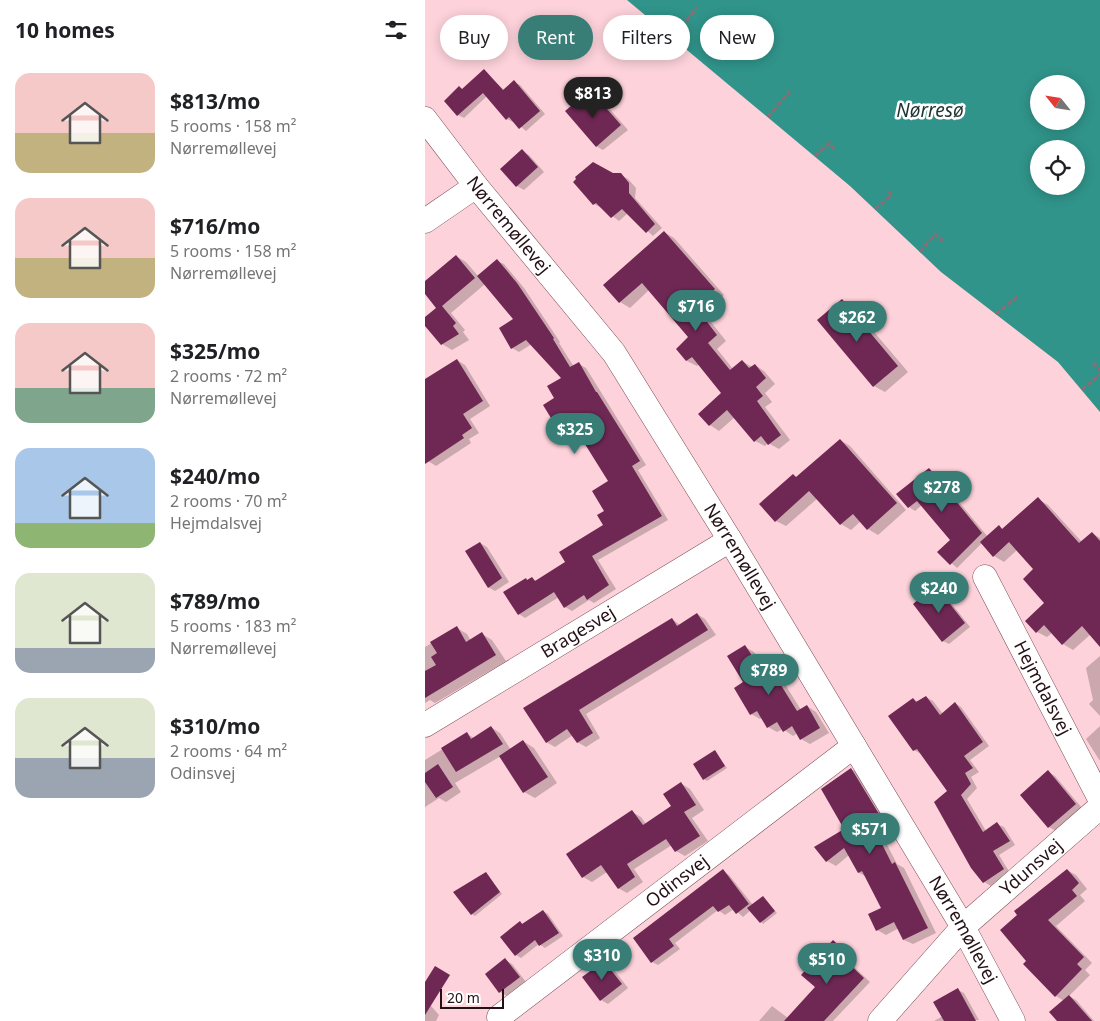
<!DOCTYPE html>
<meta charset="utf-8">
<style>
body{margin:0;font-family:"Noto Sans",sans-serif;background:#f2f2f2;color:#202124;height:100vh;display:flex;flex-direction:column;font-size:19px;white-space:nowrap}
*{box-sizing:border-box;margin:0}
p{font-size:16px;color:#757577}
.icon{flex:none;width:28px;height:28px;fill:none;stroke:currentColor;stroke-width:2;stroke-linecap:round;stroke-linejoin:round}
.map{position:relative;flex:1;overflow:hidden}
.drawer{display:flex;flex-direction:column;background:#fff;width:425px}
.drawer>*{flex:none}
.hud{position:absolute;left:15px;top:15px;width:475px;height:45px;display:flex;gap:10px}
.needle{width:32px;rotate:300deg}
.buttons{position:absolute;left:605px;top:75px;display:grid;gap:10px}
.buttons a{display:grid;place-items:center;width:55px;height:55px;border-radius:50%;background:#fff;box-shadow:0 2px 12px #0003;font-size:25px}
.scale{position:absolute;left:15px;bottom:12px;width:64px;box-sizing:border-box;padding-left:5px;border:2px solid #241116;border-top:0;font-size:14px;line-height:18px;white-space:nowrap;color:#241116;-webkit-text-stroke:4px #fff;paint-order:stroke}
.price{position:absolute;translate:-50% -42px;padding:0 11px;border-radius:18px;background:#387e77;color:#fff;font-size:16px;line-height:32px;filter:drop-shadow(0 1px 2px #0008)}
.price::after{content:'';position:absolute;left:50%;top:30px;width:15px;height:11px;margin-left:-8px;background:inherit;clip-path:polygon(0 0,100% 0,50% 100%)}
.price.active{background:#222;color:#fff}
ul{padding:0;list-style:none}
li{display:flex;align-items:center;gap:15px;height:125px;padding:0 15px}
li span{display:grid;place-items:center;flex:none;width:140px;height:100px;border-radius:15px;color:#555}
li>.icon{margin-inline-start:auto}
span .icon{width:60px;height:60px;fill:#fffc;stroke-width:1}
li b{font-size:21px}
h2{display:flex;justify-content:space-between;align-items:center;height:60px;padding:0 15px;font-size:21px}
.tag{padding:0 18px;border-radius:22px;background:#fff;box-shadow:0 2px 12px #0003;font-size:18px;line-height:45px}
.tag.active{background:#387e77;color:#fff}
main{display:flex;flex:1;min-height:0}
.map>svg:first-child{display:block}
.water{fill:#30948a;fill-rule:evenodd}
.shadow{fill:#0003}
.building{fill:#6f2754}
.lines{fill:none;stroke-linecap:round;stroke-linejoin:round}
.minor-casing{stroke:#7b4e58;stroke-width:25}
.path{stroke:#8c6d74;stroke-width:3;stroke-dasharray:5 2.5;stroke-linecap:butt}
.minor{stroke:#fff;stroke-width:24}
.labels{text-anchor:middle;stroke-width:5;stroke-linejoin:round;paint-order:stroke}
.street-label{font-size:18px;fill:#241116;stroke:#fff}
.water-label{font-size:19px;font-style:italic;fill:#1e3431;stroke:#fff}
</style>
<main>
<section class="drawer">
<h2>10 homes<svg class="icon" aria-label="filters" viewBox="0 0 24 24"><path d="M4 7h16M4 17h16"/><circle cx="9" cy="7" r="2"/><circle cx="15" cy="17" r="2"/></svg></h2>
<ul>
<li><span style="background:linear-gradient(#f6c9c9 60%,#c2b280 0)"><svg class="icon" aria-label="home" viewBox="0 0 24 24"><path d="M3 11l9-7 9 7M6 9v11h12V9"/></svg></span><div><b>$813/mo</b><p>5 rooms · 158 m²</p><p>Nørremøllevej</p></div></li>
<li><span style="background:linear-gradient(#f6c9c9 60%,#c2b280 0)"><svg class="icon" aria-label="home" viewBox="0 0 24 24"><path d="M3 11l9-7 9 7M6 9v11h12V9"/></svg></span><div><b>$716/mo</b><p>5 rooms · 158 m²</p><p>Nørremøllevej</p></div></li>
<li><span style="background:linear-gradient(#f6c9c9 65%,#7fa58c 0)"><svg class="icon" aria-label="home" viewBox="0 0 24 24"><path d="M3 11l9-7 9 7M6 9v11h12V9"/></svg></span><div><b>$325/mo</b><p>2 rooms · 72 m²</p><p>Nørremøllevej</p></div></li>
<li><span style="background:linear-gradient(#a9c7e8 75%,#8fb573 0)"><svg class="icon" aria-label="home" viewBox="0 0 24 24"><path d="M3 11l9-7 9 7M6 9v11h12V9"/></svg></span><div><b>$240/mo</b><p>2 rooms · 70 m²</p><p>Hejmdalsvej</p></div></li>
<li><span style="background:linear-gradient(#dfe7d0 75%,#9aa5b1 0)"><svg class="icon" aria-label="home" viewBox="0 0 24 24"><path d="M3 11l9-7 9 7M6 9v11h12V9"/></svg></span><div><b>$789/mo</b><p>5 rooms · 183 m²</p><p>Nørremøllevej</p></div></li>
<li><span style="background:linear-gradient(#dfe7d0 60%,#9aa5b1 0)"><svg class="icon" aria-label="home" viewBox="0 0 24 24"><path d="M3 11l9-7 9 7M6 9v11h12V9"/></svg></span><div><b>$310/mo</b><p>2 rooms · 64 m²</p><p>Odinsvej</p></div></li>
</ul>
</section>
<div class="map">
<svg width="675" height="1021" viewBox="0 0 675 1021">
<rect width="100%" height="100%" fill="#fdd2da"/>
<!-- water -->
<path class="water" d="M202,0h473v412l-42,-50 -117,-90 -91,-86zM614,84h37v37h-37zM614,149h37v37h-37z"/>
<!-- shadow -->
<g class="shadow">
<polygon points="59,71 79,90 89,82 95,85 120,114 101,131 89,121 88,122 82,119 62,96 39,118 33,115 20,101 35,88 38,90"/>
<polygon points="168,94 175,98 203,130 178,150 171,146 162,100"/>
<polygon points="97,151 104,155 119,172 99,190 92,186"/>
<polygon points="187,174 196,175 203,179 211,188 210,198 237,228 228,236 203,213 194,221 177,208 169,204"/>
<polygon points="239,232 249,238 299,295 278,312 301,341 292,349 308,369 317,361 327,367 330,365 339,371 350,384 340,393 347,402 340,407 365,440 354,449 343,443 340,446 330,441 310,417 294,431 285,425 298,393 274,364 272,366 262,361 253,349 265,337 224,290 205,308 195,302 179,285"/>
<polygon points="31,256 41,262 53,276 72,261 79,264 99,288 135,342 134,343 149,367 154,364 161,368 179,397 221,465 213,470 243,520 173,560 191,589 169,603 164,600 147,611 140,607 134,597 100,618 94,614 103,581 107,579 112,581 142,562 180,525 185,481 157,438 148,444 141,440 131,398 138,379 107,344 94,352 87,348 76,328 90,319 60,284 26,313 40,330 38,332 44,340 27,350 17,344 0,324 0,319 13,308 0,292 0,282"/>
<polygon points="417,300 427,306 483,372 460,392 449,386 394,320"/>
<polygon points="32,360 40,365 65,406 45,419 54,433 44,439 46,443 11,466 3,461 0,456 0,404"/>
<polygon points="415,440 425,446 481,510 453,535 443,529 436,521 426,530 416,524 393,498 361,526 351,521 372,478"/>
<polygon points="504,469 510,473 563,537 574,527 579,530 613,499 623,505 657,542 667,533 675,538 675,645 666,634 648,650 638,644 628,632 622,637 612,632 621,603 610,569 592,550 579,562 569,556 557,543 532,568 514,552 526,541 497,505 490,511 484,507"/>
<polygon points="55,543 62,547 84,582 70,591 63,587"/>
<polygon points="510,586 516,590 545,627 524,644 518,641"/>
<polygon points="272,614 280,619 291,635 161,714 175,738 161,747 152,742 148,735 130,747 121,742 247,619 255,625"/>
<polygon points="32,628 42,634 46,641 57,634 67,640 81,661 10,703 5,700 0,703 0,647"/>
<polygon points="320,647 329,652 338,665 341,663 350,668 376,710 382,706 391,712 404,733 385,744 376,739 373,733 368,736 358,729 352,732 343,727 337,718 335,719 326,714 320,683"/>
<polygon points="675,656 675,716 664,704 668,700 661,668"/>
<polygon points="501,697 508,701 518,714 530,703 536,707 564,746 545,760 554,772 546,777 552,788 542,799 561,831 572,824 579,827 590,845 574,855 585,873 566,886 559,882 524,792 496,754 489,750 488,699 494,702"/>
<polygon points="675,726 675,761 661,739"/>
<polygon points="66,727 75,733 86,750 98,741 109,748 132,783 110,798 99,792 76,756 30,783 36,792 21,802 14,798 0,807 0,760 42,734 49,738"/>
<polygon points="290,752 302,768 282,781 279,779"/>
<polygon points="426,769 434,774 465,824 457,829 461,836 458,837 472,864 479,868 511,933 488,944 479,940 474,928 461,935 452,930 457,908 442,877 434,873 424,855 411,866 402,861 391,848 421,830"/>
<polygon points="623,772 630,776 657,808 631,831 624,827"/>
<polygon points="257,784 265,789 279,810 267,818 283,841 260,856 251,851 247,845 209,869 218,882 202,893 193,888 182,872 167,882 158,877 207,812 216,817 221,824 247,807"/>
<polygon points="642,870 651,875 662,889 655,895 660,901 631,926 667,963 660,970 665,975 644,996 651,1000 669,1021 633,1021 639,1001 631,996 600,964"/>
<polygon points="298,871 304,875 328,905 338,897 352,913 338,924 326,910 318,917 309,909 300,915 293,910 250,943 255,949 233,965 227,962 209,938"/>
<polygon points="61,873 77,894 50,916 47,914"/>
<polygon points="118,911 123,914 138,936 120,948 114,944 96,958 91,955 95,922 98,924"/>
<polygon points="408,941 429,958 425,963 445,982 408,1021 334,1021 347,1006 363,1018 392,987"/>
<polygon points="80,960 87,964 101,982 82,996 75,992"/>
<polygon points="179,962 186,966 203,988 183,1004 176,1000"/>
<polygon points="533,990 539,993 554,1020 509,1021 518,1016"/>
<polygon points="0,999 14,1015 11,1021 0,1021"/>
</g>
<!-- building -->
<g class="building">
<polygon points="59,69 78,90 89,80 115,111 94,129 84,117 81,120 58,93 32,116 19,101 34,86 37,89"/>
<polygon points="168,93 196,125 171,147 140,111 158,96 161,99"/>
<polygon points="97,149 113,167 91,187 75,169"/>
<polygon points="168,162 188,173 196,173 204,183 204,193 230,224 221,233 197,209 186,218 171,203 168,205 148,182 151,179 150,177"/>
<polygon points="239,231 290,289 270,306 292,335 283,343 305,370 317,360 324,368 330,364 341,378 331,387 338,396 332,401 356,435 343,445 336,436 329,442 302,410 284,426 273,414 296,393 267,357 261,361 251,349 263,337 217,283 194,303 178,285"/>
<polygon points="31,255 50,278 17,306 31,323 28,326 34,334 16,345 0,326 0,317 11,308 0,294 0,281"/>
<polygon points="72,259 92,283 129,338 128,339 145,367 154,362 171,392 172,392 215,461 207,466 237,516 167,556 184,585 162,600 159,595 139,608 129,592 93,615 78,592 101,578 102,580 107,577 110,581 140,562 134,552 178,525 172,515 179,511 167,491 183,481 153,433 140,441 118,405 129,398 122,386 136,378 101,340 86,349 74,328 88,319 52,276"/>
<polygon points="417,299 473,366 448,387 392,320"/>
<polygon points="32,359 58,401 38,414 47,428 37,435 39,438 0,464 0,379"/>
<polygon points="415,439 472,503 442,530 428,514 415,525 384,491 350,522 334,504 368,474 371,477"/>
<polygon points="504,468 557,533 525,565 512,552 525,540 492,501 483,508 471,494"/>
<polygon points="613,497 654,543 667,532 675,541 675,647 657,626 637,645 619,625 611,633 600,621 619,603 598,579 608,569 584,542 568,557 555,542 574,525 577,529"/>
<polygon points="55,542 77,578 63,588 40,551"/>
<polygon points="510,585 540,623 517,642 488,604"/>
<polygon points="272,613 283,630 154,710 168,733 152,743 142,729 121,743 98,708 247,618 252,626"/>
<polygon points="32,626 41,642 57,632 71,655 0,698 0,671 11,665 6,657 12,653 5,642"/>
<polygon points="320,645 334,666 341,661 372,711 382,705 395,728 375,740 367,726 358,732 352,722 342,728 332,711 325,715 309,688 318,682 302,656"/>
<polygon points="501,696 515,715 530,702 558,742 539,756 548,768 540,773 546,784 536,795 558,832 572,822 585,841 568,851 579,869 558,883 546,868 509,802 522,791 492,749 488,751 463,716 488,698 491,702"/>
<polygon points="66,726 78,744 31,772 16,748 42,732 46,739"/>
<polygon points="98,740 123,777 98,793 74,756"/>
<polygon points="290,750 300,766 278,780 268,764"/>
<polygon points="13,764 28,787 11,798 0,782 0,773"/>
<polygon points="426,768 457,819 449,824 453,831 451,832 467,864 470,862 503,928 478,940 469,922 451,931 443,914 456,908 437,871 433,873 419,848 401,862 389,847 419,829 396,789"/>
<polygon points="623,770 651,804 623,828 595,795"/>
<polygon points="256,782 271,805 259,812 275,836 250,852 241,839 202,864 210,877 193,889 176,865 157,878 141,854 207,810 218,825 246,806 238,794"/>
<polygon points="298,869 324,904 311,914 304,905 293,912 288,906 244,939 249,946 226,963 208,938"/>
<polygon points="642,869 654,883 647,890 652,896 623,920 659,957 652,964 657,969 630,997 598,964 601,961 575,930 592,915 589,911"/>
<polygon points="61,872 75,892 46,915 28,892"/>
<polygon points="338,896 350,911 335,923 322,908"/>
<polygon points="118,910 134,933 114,946 110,940 90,956 75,937 95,921 97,924"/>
<polygon points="408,940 423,954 419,959 439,978 399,1021 359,1021 390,987 376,975"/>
<polygon points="80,958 95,977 74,993 60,974"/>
<polygon points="179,961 197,984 175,1001 157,977"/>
<polygon points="10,966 25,975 0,1015 0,982"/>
<polygon points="533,988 551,1021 519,1021 508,1002"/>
<polygon points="644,995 667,1021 632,1021 624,1012"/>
</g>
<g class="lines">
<defs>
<g id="minor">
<path id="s1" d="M0,119l51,67 138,167 116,187 233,387 50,94"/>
<polyline points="0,221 51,186"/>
<path id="s2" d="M560,577l115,222"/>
<path id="s3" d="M0,725l305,-185"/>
<path id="s4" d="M74,1017l355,-271"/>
<path id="s5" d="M455,1021l83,-94 137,-120"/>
</g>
</defs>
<!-- minor casing -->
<use href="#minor" class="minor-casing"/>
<!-- path -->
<g class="path">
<polyline points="248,39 272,7"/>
<polyline points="343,117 365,91"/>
<polyline points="390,156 404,143 409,149"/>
<polyline points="450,209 467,195 462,190"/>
<polyline points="495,252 510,234 518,241"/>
<polyline points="571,314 593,296"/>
<polyline points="668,363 675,370"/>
<polyline points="657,390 675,374"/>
</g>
<!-- minor -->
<use href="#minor" class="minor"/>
</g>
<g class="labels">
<!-- street labels -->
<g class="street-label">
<text dy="6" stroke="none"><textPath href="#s1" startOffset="135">Nørremøllevej</textPath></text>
<text dy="6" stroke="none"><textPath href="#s1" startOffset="540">Nørremøllevej</textPath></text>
<text dy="6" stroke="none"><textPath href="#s3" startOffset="179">Bragesvej</textPath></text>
<text dy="6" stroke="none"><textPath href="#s2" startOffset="125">Hejmdalsvej</textPath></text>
<text dy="6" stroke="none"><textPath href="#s5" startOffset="216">Ydunsvej</textPath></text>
<text dy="6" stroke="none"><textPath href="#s4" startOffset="224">Odinsvej</textPath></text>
<text dy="6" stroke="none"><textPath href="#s1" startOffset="975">Nørremøllevej</textPath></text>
</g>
<!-- water labels -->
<g class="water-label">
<text x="505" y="117">Nørresø</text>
</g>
</g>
</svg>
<div class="buttons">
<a><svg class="needle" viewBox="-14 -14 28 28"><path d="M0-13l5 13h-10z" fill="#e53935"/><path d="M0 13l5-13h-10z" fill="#757577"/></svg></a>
<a><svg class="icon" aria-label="locate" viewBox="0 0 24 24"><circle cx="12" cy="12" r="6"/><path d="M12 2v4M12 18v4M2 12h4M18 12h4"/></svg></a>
</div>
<div class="scale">20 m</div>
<b class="price active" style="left:168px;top:119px">$813</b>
<b class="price" style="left:271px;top:332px">$716</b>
<b class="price" style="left:432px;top:343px">$262</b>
<b class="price" style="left:150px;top:455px">$325</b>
<b class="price" style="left:517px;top:513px">$278</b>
<b class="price" style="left:514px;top:614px">$240</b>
<b class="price" style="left:344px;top:696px">$789</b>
<b class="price" style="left:445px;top:855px">$571</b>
<b class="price" style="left:177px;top:981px">$310</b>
<b class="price" style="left:402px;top:985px">$510</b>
<div class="hud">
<a class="tag">Buy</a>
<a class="tag active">Rent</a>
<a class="tag">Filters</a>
<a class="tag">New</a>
</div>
</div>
</main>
